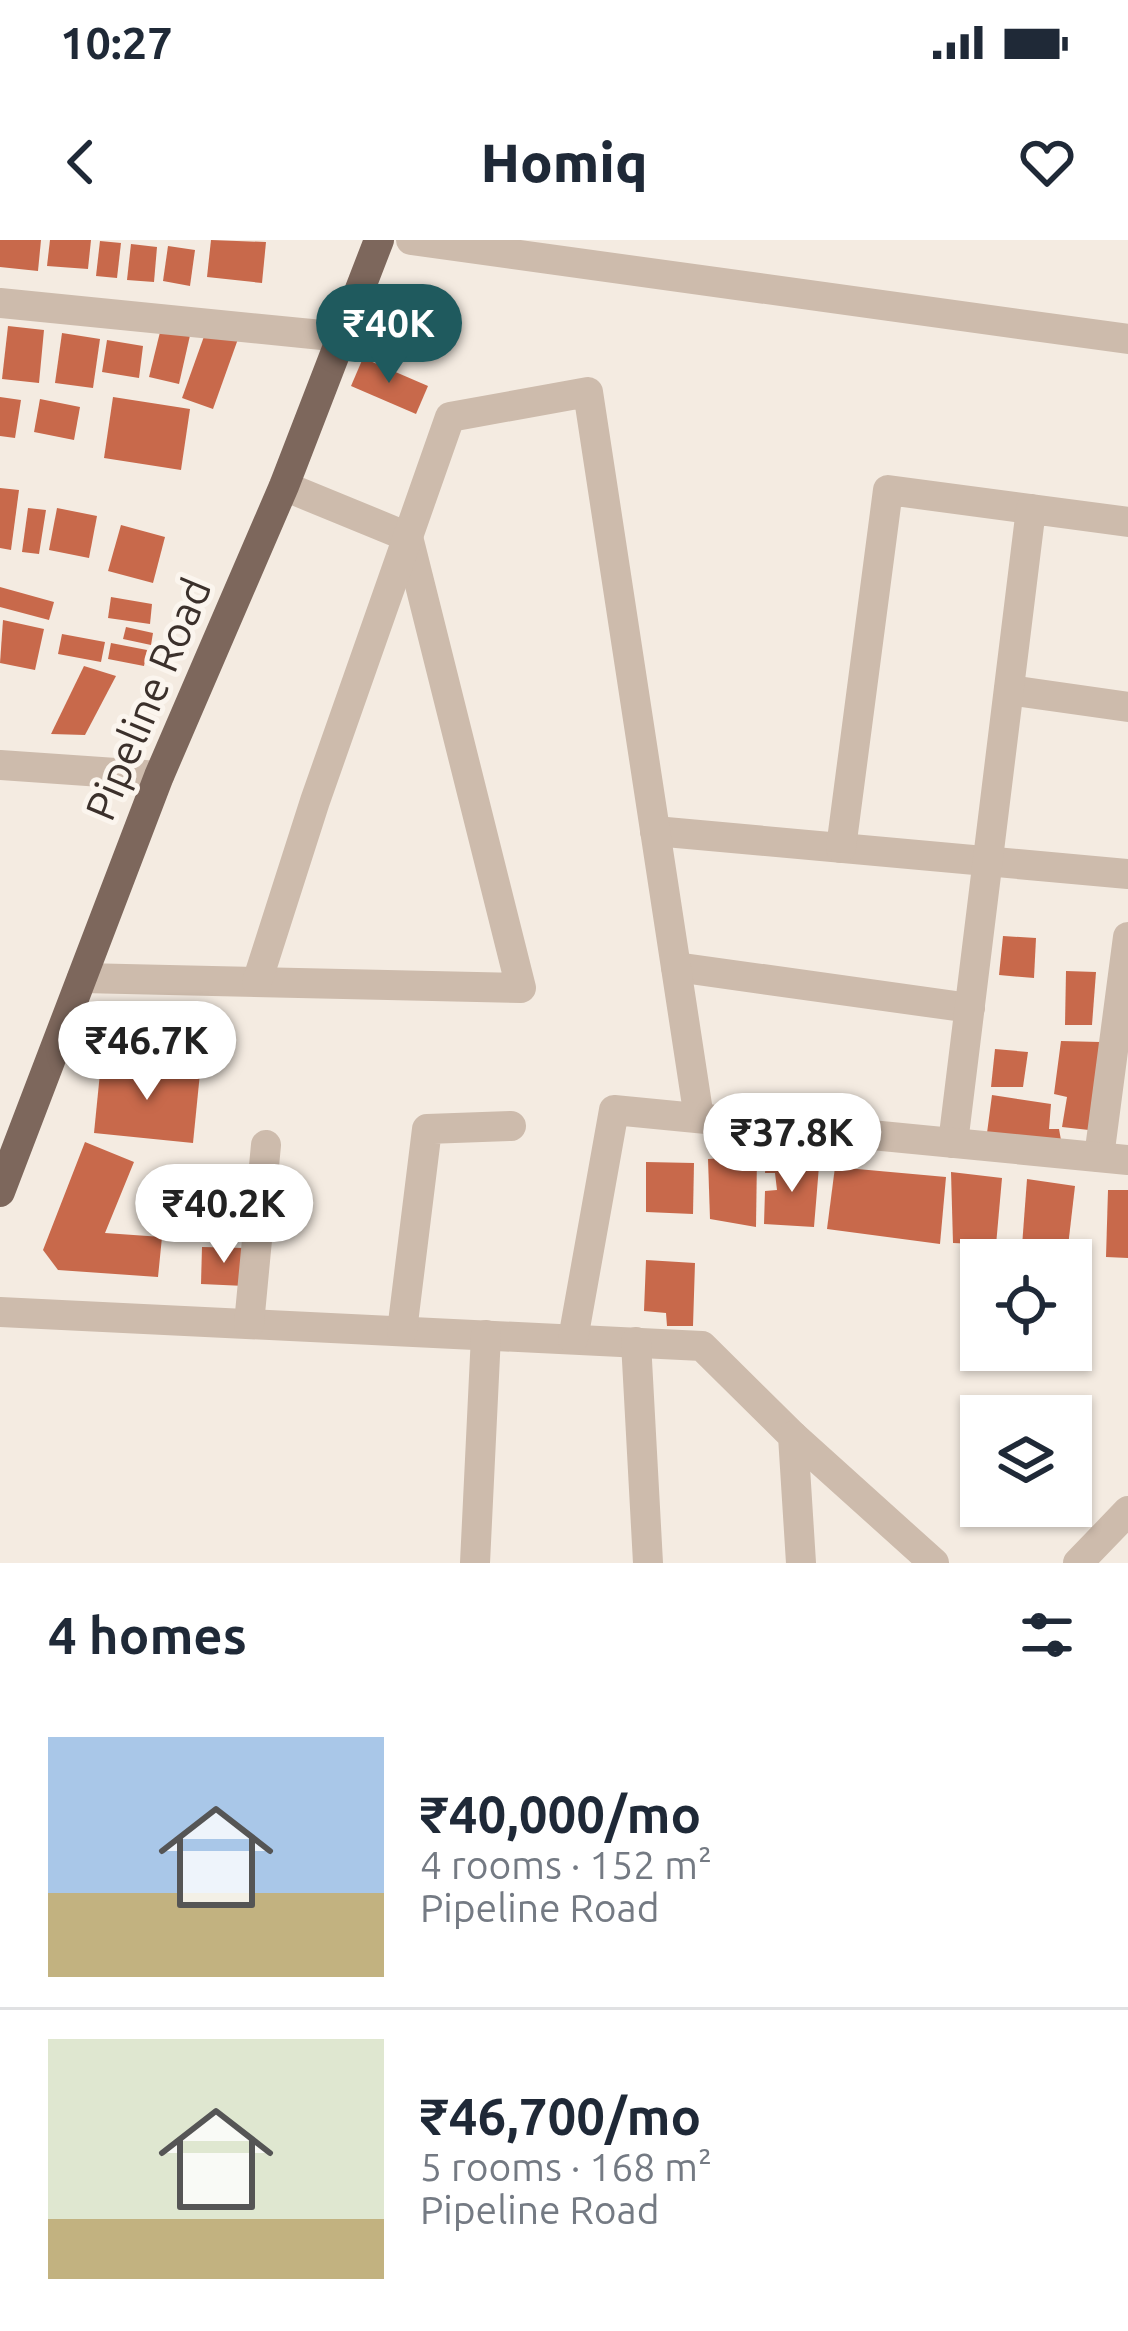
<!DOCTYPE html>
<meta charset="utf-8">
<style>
body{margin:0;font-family:Ubuntu,sans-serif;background:#f2f2f3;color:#1f2937;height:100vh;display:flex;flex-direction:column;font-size:45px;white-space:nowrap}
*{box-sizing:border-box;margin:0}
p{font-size:39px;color:#747a83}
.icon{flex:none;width:66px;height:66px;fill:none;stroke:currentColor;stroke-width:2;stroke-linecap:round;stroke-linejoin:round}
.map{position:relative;height:1323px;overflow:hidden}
.details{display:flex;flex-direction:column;background:#fff;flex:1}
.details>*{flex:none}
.buttons{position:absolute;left:960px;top:999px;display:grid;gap:24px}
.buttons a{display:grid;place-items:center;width:132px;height:132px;border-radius:0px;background:#fff;box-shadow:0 3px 9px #0004;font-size:60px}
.price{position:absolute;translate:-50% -102px;padding:0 27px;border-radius:42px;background:#fff;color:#222;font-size:39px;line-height:78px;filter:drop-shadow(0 3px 6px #0008)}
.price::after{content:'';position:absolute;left:50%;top:72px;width:36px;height:27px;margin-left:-18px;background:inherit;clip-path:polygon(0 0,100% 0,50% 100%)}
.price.on{background:#1f5a5e;color:#fff}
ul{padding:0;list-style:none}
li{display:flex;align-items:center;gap:36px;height:300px;padding:0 48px}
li+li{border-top:3px solid #e0e1e3}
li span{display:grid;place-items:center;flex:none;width:336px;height:240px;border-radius:0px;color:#555}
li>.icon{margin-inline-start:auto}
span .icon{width:144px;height:144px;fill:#fffc;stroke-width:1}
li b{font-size:51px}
h2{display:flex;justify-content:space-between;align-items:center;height:144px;padding:0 48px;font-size:51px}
.status{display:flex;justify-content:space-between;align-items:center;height:84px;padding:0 60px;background:#fff;direction:ltr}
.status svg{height:33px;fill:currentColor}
header{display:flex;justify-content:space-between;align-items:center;height:156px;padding:0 48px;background:#fff;font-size:54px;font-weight:800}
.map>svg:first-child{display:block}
.building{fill:#c8694b}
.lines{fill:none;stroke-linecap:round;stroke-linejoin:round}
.minor{stroke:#cdbbac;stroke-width:30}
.major{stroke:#7d675c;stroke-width:30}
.labels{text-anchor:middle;stroke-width:10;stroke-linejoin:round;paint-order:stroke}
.street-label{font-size:42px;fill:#3b302b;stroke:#fbf5ee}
</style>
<div class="status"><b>10:27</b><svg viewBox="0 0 49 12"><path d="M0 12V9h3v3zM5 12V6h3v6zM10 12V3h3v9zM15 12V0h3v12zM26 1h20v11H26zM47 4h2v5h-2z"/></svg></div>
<header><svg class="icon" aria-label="back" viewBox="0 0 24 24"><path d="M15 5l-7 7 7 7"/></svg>Homiq<svg class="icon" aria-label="heart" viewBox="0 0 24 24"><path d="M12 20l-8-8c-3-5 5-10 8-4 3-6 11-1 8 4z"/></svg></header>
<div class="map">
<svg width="1128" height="1323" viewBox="0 0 1128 1323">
<rect width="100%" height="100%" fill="#f4ebe1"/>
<!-- building -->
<g class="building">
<polygon points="0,0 41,0 38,31 0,27"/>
<polygon points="50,0 91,0 88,29 47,26"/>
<polygon points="211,0 266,2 262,43 207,37"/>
<polygon points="100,1 121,3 117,38 96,36"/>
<polygon points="131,4 157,7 154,42 127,40"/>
<polygon points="168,6 195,10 190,46 163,41"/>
<polygon points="162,84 191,91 179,144 149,137"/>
<polygon points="8,86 44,90 39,143 2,139"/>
<polygon points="207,88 238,99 213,169 182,158"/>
<polygon points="62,93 100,99 93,148 55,143"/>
<polygon points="107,100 143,106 139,138 102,132"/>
<polygon points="363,118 428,146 416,174 351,146"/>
<polygon points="0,157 21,160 15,198 0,196"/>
<polygon points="113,157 190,169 181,230 104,218"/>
<polygon points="40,159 80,167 74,200 34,192"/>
<polygon points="0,248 19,250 11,310 0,308"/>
<polygon points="28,268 46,270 39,314 22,312"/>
<polygon points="57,268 97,276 89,318 49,310"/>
<polygon points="121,285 165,297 153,343 108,331"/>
<polygon points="0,347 54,362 49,380 0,367"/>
<polygon points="111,357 152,364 150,384 108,378"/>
<polygon points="3,380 44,389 35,430 0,423"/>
<polygon points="126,387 153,393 151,405 123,399"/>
<polygon points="62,394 105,402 101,422 58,414"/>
<polygon points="111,403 147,410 144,426 108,419"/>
<polygon points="84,426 116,436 85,495 51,494"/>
<polygon points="1003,696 1036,698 1034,738 999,735"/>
<polygon points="1066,731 1096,732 1092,785 1065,785"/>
<polygon points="1061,801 1100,802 1089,890 1062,887 1067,857 1054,854"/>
<polygon points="995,809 1028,812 1023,847 991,847"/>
<polygon points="101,823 200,833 193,903 94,893"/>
<polygon points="992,855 1051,864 1049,889 1059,889 1061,900 987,893"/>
<polygon points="85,902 134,922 105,993 162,997 158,1037 58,1030 43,1010"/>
<polygon points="757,916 756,987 710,979 708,919"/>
<polygon points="766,921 819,926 814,987 764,984 765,951 777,950 775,933 765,933"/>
<polygon points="646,922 694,923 693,974 646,972"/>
<polygon points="835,927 946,937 940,1004 827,989"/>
<polygon points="951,932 1002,938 996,1005 953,1003"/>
<polygon points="1027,939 1075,946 1067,1015 1022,1006"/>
<polygon points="1108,950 1128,950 1128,1018 1106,1017"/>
<polygon points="202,1007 246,1008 245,1046 201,1044"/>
<polygon points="646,1020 695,1023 693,1086 667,1086 666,1073 644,1071"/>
</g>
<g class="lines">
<!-- minor -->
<g class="minor">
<polyline points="411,0 1128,99"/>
<polyline points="0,63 342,97"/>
<polyline points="1009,450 1128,467"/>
<polyline points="0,525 159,536"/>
<polyline points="655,591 1128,634"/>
<polyline points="841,608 888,250 1031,269"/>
<polyline points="676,727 970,768"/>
<polyline points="82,738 521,748 408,297 284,246"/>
<polyline points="257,742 315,561 450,177 588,152 699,878"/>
<polyline points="953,903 1031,269 1128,282"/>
<polyline points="1099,917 1128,697"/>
<polyline points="0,1072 702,1106 793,1196 801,1323"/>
<polyline points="249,1084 266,905"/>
<polyline points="402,1091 427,889 511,886"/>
<polyline points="573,1099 614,870 1128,920"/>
<polyline points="636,1102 648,1323"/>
<polyline points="793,1196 934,1323"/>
<polyline points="475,1323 486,1095"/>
<polyline points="1078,1323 1128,1271"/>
</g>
<!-- major -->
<polyline class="major" points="0,952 159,536 284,246 379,0"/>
</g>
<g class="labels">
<!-- street labels -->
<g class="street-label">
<text transform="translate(148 459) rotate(-67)" y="15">Pipeline Road</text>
</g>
</g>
</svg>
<div class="buttons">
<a><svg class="icon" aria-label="locate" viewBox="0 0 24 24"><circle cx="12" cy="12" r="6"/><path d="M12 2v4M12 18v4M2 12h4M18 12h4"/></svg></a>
<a><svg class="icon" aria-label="layers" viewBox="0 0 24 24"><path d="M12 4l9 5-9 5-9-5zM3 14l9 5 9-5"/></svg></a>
</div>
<b class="price on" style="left:389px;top:146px">₹40K</b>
<b class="price" style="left:147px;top:863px">₹46.7K</b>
<b class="price" style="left:792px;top:955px">₹37.8K</b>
<b class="price" style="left:224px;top:1026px">₹40.2K</b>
</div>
<section class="details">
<h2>4 homes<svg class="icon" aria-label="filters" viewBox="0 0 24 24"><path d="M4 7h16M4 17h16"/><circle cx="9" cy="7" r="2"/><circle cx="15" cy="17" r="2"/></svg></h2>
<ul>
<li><span style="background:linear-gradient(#a9c7e8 65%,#c2b280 0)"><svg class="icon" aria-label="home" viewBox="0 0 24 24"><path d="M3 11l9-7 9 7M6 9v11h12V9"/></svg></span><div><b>₹40,000/mo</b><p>4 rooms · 152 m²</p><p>Pipeline Road</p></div></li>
<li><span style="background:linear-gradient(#dfe7d0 75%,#c2b280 0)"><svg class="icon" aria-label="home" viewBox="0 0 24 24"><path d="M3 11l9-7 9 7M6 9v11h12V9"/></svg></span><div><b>₹46,700/mo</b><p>5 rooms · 168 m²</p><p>Pipeline Road</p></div></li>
</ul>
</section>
